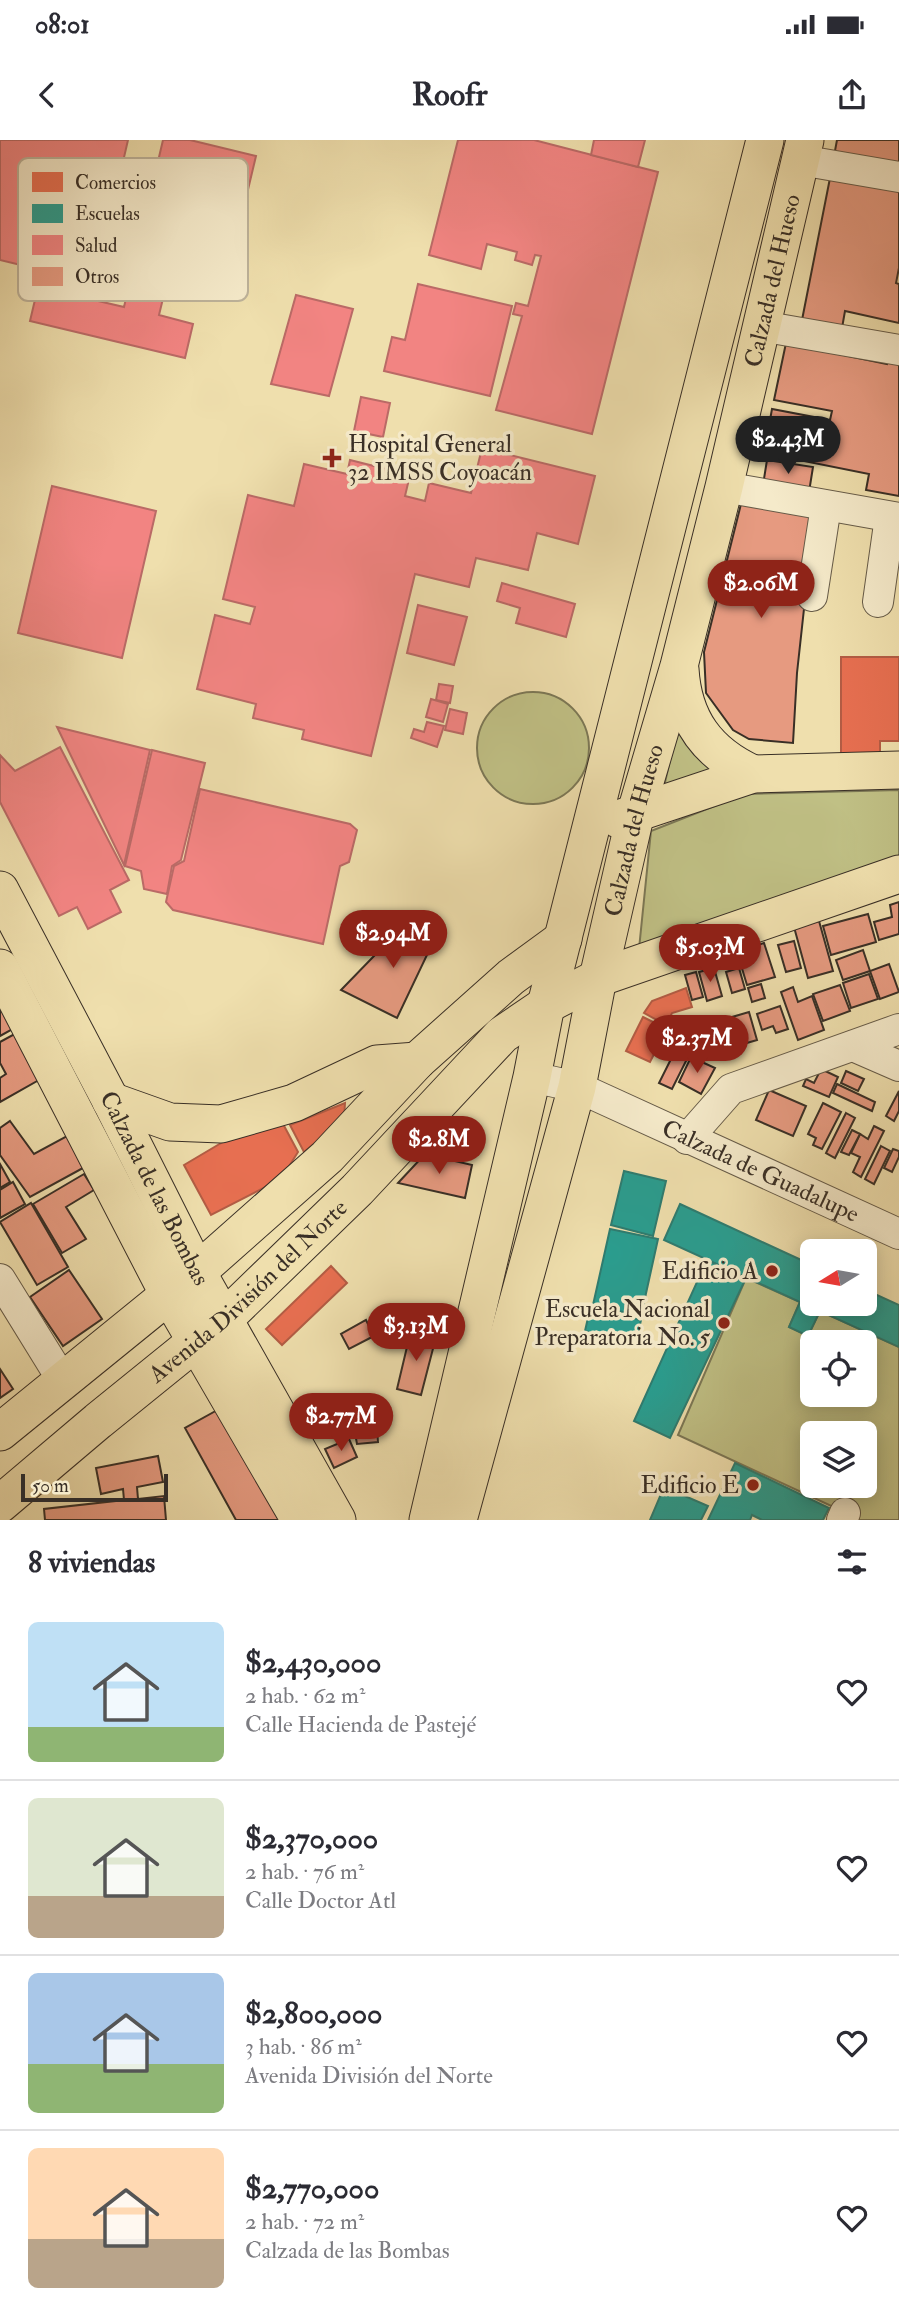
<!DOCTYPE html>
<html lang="es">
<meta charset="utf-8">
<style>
body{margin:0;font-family:"IM FELL Double Pica",serif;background:#f2f2f3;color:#2b2b33;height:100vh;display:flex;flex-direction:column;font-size:26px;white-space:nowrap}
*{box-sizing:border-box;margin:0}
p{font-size:23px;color:#7c7c81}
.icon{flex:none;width:38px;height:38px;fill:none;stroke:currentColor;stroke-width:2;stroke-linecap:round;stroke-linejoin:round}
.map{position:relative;height:1380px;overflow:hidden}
.sheet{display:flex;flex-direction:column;background:#fff;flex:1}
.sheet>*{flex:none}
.needle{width:46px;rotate:259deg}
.buttons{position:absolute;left:800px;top:1099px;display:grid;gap:14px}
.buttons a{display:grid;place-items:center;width:77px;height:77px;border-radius:10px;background:#fff;box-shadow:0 4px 18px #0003;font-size:35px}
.scale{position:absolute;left:21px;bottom:18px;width:147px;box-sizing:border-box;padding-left:7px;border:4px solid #392f26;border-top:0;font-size:19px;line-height:24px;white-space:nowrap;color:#392f26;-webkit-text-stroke:5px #f5eaca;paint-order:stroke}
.price{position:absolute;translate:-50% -60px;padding:0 16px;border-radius:24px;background:#8f2418;color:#fff;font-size:23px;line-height:46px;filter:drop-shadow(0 2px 4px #0008)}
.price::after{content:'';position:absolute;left:50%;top:42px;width:21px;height:16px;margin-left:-10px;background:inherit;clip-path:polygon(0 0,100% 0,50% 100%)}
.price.current{background:#222;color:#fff}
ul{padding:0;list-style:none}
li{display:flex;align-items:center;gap:21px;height:175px;padding:0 28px}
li+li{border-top:2px solid #e1e1e2}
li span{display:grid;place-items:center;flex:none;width:196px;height:140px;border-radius:10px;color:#555}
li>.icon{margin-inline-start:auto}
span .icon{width:84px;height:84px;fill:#fffc;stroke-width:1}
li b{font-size:30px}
h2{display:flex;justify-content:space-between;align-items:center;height:84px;padding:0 28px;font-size:30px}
.status{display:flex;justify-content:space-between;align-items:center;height:49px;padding:0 35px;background:#fff;direction:ltr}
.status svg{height:19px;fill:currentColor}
header{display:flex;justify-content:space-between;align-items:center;height:91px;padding:0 28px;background:#fff;font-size:32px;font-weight:700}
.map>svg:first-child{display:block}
.green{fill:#c0c085;stroke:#7c7856;stroke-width:2;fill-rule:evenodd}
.shops{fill:#e76f51;stroke:#b35c44;stroke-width:2}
.schools{fill:#2a9d8f;stroke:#2e7c70;stroke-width:2}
.health{fill:#f28482;stroke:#ba6a66;stroke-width:2}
.building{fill:#e69a80;stroke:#392f26;stroke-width:2}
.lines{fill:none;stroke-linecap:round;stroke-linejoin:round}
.minor-casing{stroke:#665b48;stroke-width:32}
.major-casing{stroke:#392f26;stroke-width:39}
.minor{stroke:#f5eaca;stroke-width:30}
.major{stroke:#efdfad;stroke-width:37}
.poi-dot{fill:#8f2418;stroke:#f5eaca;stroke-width:2.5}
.labels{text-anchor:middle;stroke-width:7;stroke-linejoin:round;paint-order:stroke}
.street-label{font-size:24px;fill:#392f26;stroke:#f5eaca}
.poi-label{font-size:24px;fill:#392f26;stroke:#f5eaca;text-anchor:end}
.key{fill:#f5eaca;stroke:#bdb299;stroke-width:2}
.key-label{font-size:19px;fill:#392f26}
</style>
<div class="status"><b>08:01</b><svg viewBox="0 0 49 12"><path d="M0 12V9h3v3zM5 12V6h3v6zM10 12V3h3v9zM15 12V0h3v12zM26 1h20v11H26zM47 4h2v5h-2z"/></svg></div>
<header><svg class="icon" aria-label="back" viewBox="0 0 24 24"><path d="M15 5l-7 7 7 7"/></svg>Roofr<svg class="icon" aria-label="share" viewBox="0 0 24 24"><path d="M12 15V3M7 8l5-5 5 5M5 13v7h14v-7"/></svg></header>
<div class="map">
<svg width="899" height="1380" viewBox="0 0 899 1380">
<rect width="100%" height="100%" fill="#efdfad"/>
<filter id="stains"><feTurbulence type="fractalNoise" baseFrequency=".00286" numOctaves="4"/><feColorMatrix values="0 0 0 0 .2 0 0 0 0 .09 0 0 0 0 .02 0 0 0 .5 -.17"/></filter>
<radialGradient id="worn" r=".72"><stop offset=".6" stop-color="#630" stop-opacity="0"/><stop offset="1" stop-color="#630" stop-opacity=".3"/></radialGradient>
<!-- green -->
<g class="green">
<circle cx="533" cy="608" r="56"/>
<polygon points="682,566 713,629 664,647"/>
<polygon points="899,650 899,718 639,809 651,691 745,654"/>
<path d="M746,1138l54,24 -11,25 19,9 12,-25 79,36v173h-48l2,-4 -175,-81zM812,1202h52v53h-52zM812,1293h52v53h-52z"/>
</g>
<!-- shops -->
<g class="shops">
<polygon points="841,517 899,517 899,601 880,601 880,617 841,617"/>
<polygon points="686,848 692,867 672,873 666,885 644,873 652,861"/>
<polygon points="643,877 667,889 650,922 626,911"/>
<polygon points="345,963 344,979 304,1012 290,985"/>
<polygon points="282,982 298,1012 281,1039 211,1075 184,1025 250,986"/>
<polygon points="331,1126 347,1143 282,1205 266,1189"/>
</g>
<!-- schools -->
<g class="schools">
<polygon points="624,1031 666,1041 653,1096 611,1085"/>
<polygon points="680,1064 812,1125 812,1164 864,1164 864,1149 899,1165 899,1207 820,1171 808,1196 789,1187 800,1162 664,1100"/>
<polygon points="610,1089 658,1099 641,1176 593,1165"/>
<polygon points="707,1120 746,1138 670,1298 634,1281"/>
<polygon points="590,1169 641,1180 636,1202 585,1191"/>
<polygon points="735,1323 829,1368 823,1380 762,1380 752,1375 750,1380 708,1380"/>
<polygon points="664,1347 708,1366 701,1380 650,1380"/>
</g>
<!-- health -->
<g class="health">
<polygon points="0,0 128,0 95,143 0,120"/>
<polygon points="163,0 190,0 256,16 222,159 166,146 159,175 193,184 185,218 30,181 38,147 124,167"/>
<polygon points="458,0 534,0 658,32 592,294 496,270 522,176 513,174 516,163 528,166 541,116 535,115 532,125 515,120 517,112 487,104 481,129 429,115"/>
<polygon points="594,0 645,0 638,27 591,15"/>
<polygon points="418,144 512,166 490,256 384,231 392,197 405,200"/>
<polygon points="296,155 353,169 329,256 271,244"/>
<polygon points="361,257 390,263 383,297 354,291"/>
<polygon points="482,308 595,336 578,404 537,393 528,430 476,418 469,447 415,434 371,616 302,599 304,590 253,578 256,564 197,549 215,475 250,484 255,467 223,459 248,355 294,366 304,324 347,334 350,320 410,335 405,356 425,361 429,343 471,353"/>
<polygon points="52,346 156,371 122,518 18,493"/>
<polygon points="502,443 575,464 566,497 516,483 520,468 497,461"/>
<polygon points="418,465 467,477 454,525 407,513"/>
<polygon points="439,544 453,546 450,563 436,560"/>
<polygon points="431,559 448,564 443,582 426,577"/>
<polygon points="450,569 467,573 463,594 445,590"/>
<polygon points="427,582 444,586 437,607 411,598 414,589 424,592"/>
<polygon points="57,587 150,610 124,725"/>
<polygon points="60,607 129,740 110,750 121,772 88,789 77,767 59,776 0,662 0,615 15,631"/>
<polygon points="152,610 205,623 181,720 172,726 167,754 144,749 141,731 125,726"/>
<polygon points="200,649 350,684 357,690 349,722 340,726 323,804 173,770 166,762 174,726 184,721"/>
</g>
<!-- building -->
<g class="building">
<polygon points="837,0 899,0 899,23 834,16"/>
<polygon points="831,33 899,47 899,128 896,143 899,144 899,183 845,171 842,188 802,180"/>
<polygon points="786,203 887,224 888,220 899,222 899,356 866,350 869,334 764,313 772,269 830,280 832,271 774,260"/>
<polygon points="767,320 813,327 809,352 763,345"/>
<polygon points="743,356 815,368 797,533 793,603 749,599 733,590 706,553 704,512"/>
<polygon points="899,762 899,794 879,800 874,782 892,777 890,765"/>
<polygon points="868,774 876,802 831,815 823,786"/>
<polygon points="408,781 436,796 397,878 341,850"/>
<polygon points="819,781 833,831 808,838 794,787"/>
<polygon points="794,801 801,828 786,832 778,805"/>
<polygon points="764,803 775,837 747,845 737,812"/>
<polygon points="863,810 870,831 843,840 836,820"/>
<polygon points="889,824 899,852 880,859 870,831"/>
<polygon points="714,828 722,856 707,861 699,832"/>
<polygon points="739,828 745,849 732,853 726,832"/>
<polygon points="696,832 703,857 692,860 685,835"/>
<polygon points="869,834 878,859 851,868 843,843"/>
<polygon points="761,844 765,858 752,862 748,848"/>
<polygon points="840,845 850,871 823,881 813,854"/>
<polygon points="793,847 798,862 812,856 824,890 798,900 781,852"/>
<polygon points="5,866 16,887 0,896 0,869"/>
<polygon points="780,866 788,889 776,893 773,886 762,890 757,874"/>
<polygon points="749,872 757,900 740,905 732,877"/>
<polygon points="731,882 739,906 711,916 703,892"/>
<polygon points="20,891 46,936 0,962 0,938 6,934 0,923 0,902"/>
<polygon points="676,909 689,915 672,949 659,943"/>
<polygon points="691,917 715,928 701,954 679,942"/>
<polygon points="821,929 838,937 829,957 803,946 806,939 814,943"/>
<polygon points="846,931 864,939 858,951 841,943"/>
<polygon points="837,944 875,962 872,971 833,953"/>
<polygon points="769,950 806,966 793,996 756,980"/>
<polygon points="899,951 899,971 894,981 886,976"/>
<polygon points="823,963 841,972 822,1009 813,1005 816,998 808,994"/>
<polygon points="846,973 855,978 835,1018 826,1013"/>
<polygon points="10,981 34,1014 67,996 83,1028 30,1057 0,1015 0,988"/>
<polygon points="874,986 884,991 861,1037 853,1032 860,1017 851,1013 860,994 868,999"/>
<polygon points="852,990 860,994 849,1015 841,1012"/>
<polygon points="881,1006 890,1011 874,1044 865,1039"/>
<polygon points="893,1009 899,1011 899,1017 892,1032 884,1028"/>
<polygon points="425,1014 472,1025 465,1058 398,1043"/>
<polygon points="0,1024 10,1042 0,1048"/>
<polygon points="84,1034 94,1050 66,1067 86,1099 62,1113 33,1064"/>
<polygon points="13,1042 25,1064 0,1078 0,1050"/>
<polygon points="31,1063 68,1127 37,1145 0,1082"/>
<polygon points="69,1130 102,1179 63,1206 30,1157"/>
<polygon points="366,1180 374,1196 349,1209 341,1194"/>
<polygon points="411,1190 436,1197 421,1255 397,1249"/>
<polygon points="0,1229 13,1249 0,1258"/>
<polygon points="221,1268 283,1380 236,1380 185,1288"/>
<polygon points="377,1290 378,1302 357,1304 355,1293"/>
<polygon points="349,1299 357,1317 334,1328 325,1309"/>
<polygon points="158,1316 163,1342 137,1347 138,1359 164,1356 166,1380 45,1380 44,1369 124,1360 123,1349 101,1354 96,1328"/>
</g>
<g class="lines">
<defs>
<g id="minor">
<polyline points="800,20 899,37"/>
<polyline points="761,186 899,210"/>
<polyline points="724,347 899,378"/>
<polyline points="812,456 826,366"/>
<polyline points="878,462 890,377"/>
<polyline points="853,906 899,926"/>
<path id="s1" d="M532,937l45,10 322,147"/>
<polyline points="687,999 731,949 899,889"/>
<polyline points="0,1139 63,1241"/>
<polyline points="842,1380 845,1373"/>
</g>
<g id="major">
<path d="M680,529c3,51 27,84 73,105"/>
<polyline points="618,679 753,634 899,630"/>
<path id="s2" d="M0,750l111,211 86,171 140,248"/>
<polyline points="0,828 168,1153 300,1380"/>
<polyline points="111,961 170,982 221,984 294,963 377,924 417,921"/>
<polyline points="0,1292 197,1132 327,1017 417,921 511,837 563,799"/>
<path id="s3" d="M0,1364l98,-83 126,-102 133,-129 145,-155 44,-30 52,-27 301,-104"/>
<polyline points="428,1380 532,937 546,865 765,0"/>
<path id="s4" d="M458,1380l119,-433 21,-109 38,-166 43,-146 45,-179 81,-347"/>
</g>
</defs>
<!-- minor casing -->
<use href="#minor" class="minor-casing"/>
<!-- major casing -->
<use href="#major" class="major-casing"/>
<!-- minor -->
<use href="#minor" class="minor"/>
<!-- major -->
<use href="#major" class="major"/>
</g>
<!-- markers -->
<g class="poi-dot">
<path d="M328.5 307.5h7v7h7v7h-7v7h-7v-7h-7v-7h7z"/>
<circle cx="772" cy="1131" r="7"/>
<circle cx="724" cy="1183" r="7"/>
<circle cx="753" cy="1345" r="7"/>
</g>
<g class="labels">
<!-- street labels -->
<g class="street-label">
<text dy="8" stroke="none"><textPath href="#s4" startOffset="1279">Calzada del Hueso</textPath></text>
<text dy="8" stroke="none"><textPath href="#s4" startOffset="712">Calzada del Hueso</textPath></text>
<text dy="8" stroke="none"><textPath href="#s1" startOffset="248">Calzada de Guadalupe</textPath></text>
<text dy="8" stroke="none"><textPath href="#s2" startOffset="336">Calzada de las Bombas</textPath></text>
<text dy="8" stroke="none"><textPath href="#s3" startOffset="327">Avenida División del Norte</textPath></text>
</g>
<!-- poi labels -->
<g class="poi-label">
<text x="348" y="312" text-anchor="start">Hospital General<tspan x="348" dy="28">32 IMSS Coyoacán</tspan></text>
<text x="758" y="1139">Edificio A</text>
<text x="710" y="1177">Escuela Nacional<tspan x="710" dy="28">Preparatoria No. 5</tspan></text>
<text x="739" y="1353">Edificio E</text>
</g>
</g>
<!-- legend -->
<rect x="18" y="18" width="230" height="143" rx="10" class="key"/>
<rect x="32" y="32" width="31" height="20" fill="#e76f51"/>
<rect x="32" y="64" width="31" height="19" fill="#2a9d8f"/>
<rect x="32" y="95" width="31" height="20" fill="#f28482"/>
<rect x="32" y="127" width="31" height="19" fill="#e69a80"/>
<g class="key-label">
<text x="75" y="49">Comercios</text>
<text x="75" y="80">Escuelas</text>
<text x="75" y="112">Salud</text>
<text x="75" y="143">Otros</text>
</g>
<rect width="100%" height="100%" filter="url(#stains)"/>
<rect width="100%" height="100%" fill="url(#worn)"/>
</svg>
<div class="buttons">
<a><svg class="needle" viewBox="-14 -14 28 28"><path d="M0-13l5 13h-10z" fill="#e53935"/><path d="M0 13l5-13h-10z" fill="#7c7c81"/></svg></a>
<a><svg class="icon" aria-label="locate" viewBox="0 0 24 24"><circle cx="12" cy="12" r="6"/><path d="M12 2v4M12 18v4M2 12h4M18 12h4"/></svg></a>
<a><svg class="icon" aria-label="layers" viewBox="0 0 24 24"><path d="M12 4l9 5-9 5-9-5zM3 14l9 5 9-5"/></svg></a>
</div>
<div class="scale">50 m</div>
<b class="price current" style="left:788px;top:336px">$2.43M</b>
<b class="price" style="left:761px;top:480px">$2.06M</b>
<b class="price" style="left:393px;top:830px">$2.94M</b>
<b class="price" style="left:710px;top:844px">$5.03M</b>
<b class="price" style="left:697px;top:935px">$2.37M</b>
<b class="price" style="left:439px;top:1036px">$2.8M</b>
<b class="price" style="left:416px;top:1223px">$3.13M</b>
<b class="price" style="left:341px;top:1313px">$2.77M</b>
</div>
<section class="sheet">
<h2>8 viviendas<svg class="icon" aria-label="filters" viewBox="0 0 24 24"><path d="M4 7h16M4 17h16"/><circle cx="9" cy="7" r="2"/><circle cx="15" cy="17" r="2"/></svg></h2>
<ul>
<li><span style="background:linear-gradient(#bfe0f5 75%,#8fb573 0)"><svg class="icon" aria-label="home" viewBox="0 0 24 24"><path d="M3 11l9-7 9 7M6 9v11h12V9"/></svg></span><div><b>$2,430,000</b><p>2 hab. · 62 m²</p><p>Calle Hacienda de Pastejé</p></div><svg class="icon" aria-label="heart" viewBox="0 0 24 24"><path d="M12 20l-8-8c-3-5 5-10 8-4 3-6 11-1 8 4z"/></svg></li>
<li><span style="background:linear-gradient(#dfe7d0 70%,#b9a48a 0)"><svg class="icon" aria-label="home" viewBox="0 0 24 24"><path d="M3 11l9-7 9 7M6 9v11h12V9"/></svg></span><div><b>$2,370,000</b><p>2 hab. · 76 m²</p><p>Calle Doctor Atl</p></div><svg class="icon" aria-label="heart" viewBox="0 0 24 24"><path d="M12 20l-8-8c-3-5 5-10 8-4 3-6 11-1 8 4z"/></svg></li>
<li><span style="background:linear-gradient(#a9c7e8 65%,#8fb573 0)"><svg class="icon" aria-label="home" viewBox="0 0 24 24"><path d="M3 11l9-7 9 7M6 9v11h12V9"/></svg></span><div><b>$2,800,000</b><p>3 hab. · 86 m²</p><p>Avenida División del Norte</p></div><svg class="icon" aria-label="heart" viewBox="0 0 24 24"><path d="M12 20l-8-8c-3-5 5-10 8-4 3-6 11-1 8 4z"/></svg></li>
<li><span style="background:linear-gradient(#ffd9b3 65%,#b9a48a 0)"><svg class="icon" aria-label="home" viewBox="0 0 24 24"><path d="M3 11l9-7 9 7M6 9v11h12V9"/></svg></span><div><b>$2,770,000</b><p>2 hab. · 72 m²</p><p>Calzada de las Bombas</p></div><svg class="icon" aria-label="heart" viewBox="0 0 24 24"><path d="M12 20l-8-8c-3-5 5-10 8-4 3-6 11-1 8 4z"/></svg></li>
</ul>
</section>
